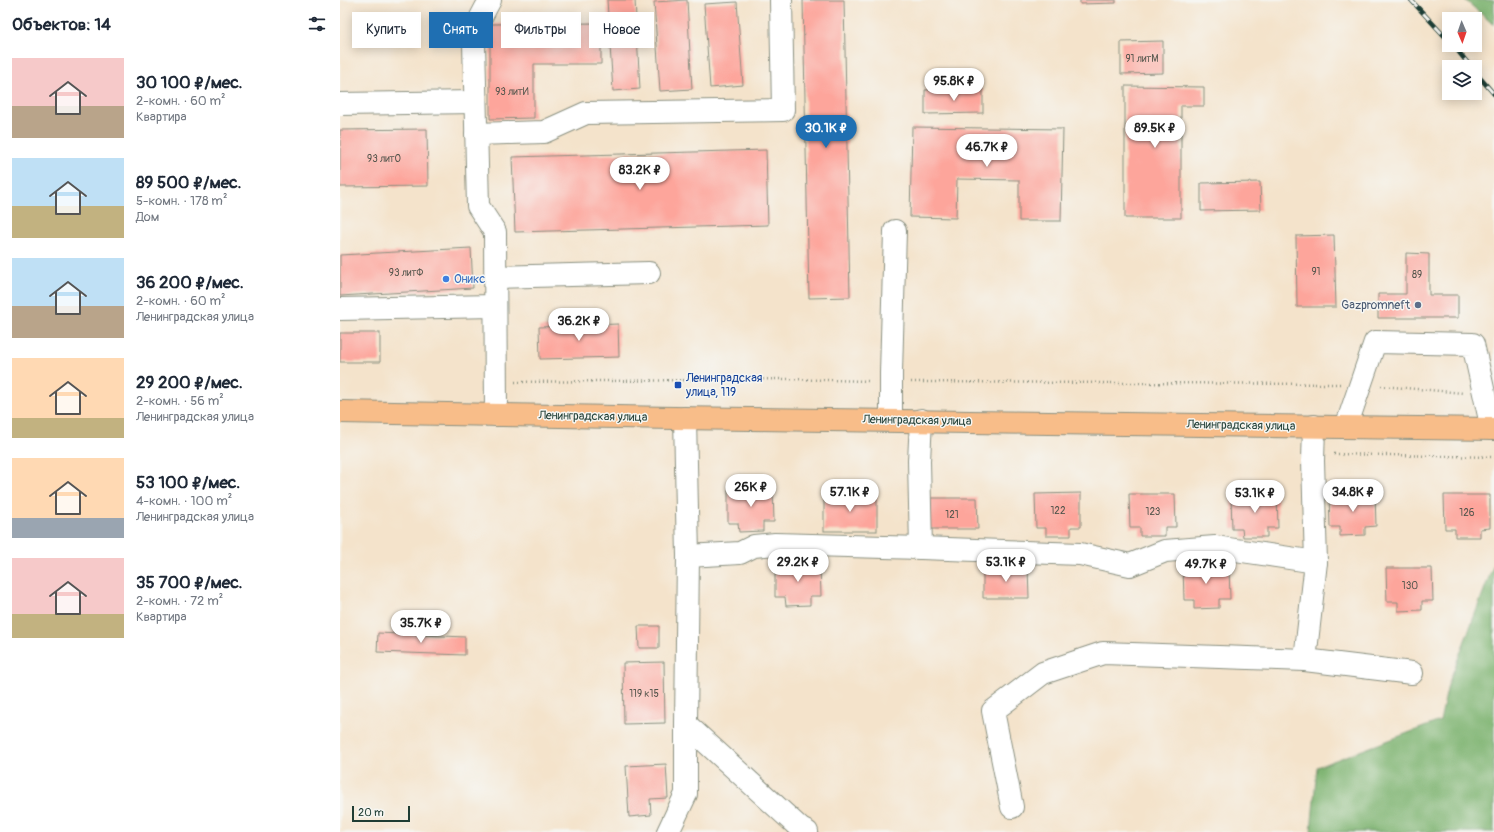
<!DOCTYPE html>
<html lang="ru">
<meta charset="utf-8">
<style>
body{margin:0;font-family:Pangolin,sans-serif;background:#f6f6f7;color:#1f2937;height:100vh;display:flex;flex-direction:column;font-size:15px;white-space:nowrap}
*{box-sizing:border-box;margin:0}
p{font-size:13px;color:#747a83}
.icon{flex:none;width:22px;height:22px;fill:none;stroke:currentColor;stroke-width:2;stroke-linecap:round;stroke-linejoin:round}
.map{position:relative;flex:1;overflow:hidden}
.drawer{display:flex;flex-direction:column;background:#fff;width:340px}
.drawer>*{flex:none}
.hud{position:absolute;left:12px;top:12px;width:380px;height:36px;display:flex;gap:8px}
.needle{width:26px;rotate:178deg}
.fabs{position:absolute;left:1102px;top:12px;display:grid;gap:8px}
.fabs a{display:grid;place-items:center;width:40px;height:40px;border-radius:0px;background:#fff;box-shadow:0 2px 10px #0003;font-size:20px}
.scale{position:absolute;left:12px;bottom:10px;width:58px;box-sizing:border-box;padding-left:4px;border:2px solid #1f3d34;border-top:0;font-size:11px;line-height:14px;white-space:nowrap;color:#1f3d34;-webkit-text-stroke:3px #f6f6f2;paint-order:stroke}
.price{position:absolute;translate:-50% -34px;padding:0 9px;border-radius:14px;background:#fff;color:#222;font-size:13px;line-height:26px;filter:drop-shadow(0 1px 2px #0008)}
.price::after{content:'';position:absolute;left:50%;top:24px;width:12px;height:9px;margin-left:-6px;background:inherit;clip-path:polygon(0 0,100% 0,50% 100%)}
.price.on{background:#1f6fb2;color:#fff}
ul{padding:0;list-style:none}
li{display:flex;align-items:center;gap:12px;height:100px;padding:0 12px}
li span{display:grid;place-items:center;flex:none;width:112px;height:80px;border-radius:0px;color:#555}
li>.icon{margin-inline-start:auto}
span .icon{width:48px;height:48px;fill:#fffc;stroke-width:1}
li b{font-size:17px}
h2{display:flex;justify-content:space-between;align-items:center;height:48px;padding:0 12px;font-size:17px}
.pill{padding:0 14px;border-radius:0px;background:#fff;box-shadow:0 2px 10px #0003;font-size:14px;line-height:36px}
.pill.on{background:#1f6fb2;color:#fff}
main{display:flex;flex:1;min-height:0}
.map>svg:first-child{display:block}
.forest{fill:#7cb26e;stroke:#4e7851}
.building{fill:#fda59b}
.lines{fill:none;stroke-linecap:round;stroke-linejoin:round}
.minor-casing{stroke:#8a9080;stroke-width:24}
.major-casing{stroke:#8a9080;stroke-width:24}
.path{stroke:#8a9080;stroke-width:2.5;stroke-dasharray:1 3;stroke-linecap:butt}
.minor{stroke:#fff;stroke-width:22}
.major{stroke:#f8bd89;stroke-width:22}
.rail-casing{stroke:#1f3d34;stroke-width:4.5}
.rail{stroke:#f6f6f2;stroke-width:3;stroke-dasharray:9;stroke-linecap:butt}
.shop-dot{fill:#3f7fe0;stroke:#f6f6f2;stroke-width:1.5}
.service-dot{fill:#5c6f8a;stroke:#f6f6f2;stroke-width:1.5}
.transit-dot{fill:#1a4fb4;stroke:#f6f6f2;stroke-width:1.5}
.labels{text-anchor:middle;stroke-width:3;stroke-linejoin:round;paint-order:stroke}
.number-label{font-size:10px;fill:#56574e}
.shop-label{font-size:12px;fill:#366cbe;stroke:#f6f6f2;text-anchor:start}
.service-label{font-size:12px;fill:#4e5e75;stroke:#f6f6f2;text-anchor:end}
.transit-label{font-size:12px;fill:#164399;stroke:#f6f6f2;text-anchor:start}
.street-label{font-size:12px;fill:#1f3d34;stroke:#f6f6f2}
</style>
<main>
<section class="drawer">
<h2>Объектов: 14<svg class="icon" aria-label="filters" viewBox="0 0 24 24"><path d="M4 7h16M4 17h16"/><circle cx="9" cy="7" r="2"/><circle cx="15" cy="17" r="2"/></svg></h2>
<ul>
<li><span style="background:linear-gradient(#f6c9c9 60%,#b9a48a 0)"><svg class="icon" aria-label="home" viewBox="0 0 24 24"><path d="M3 11l9-7 9 7M6 9v11h12V9"/></svg></span><div><b>30 100 ₽/мес.</b><p>2-комн. · 60 m²</p><p>Квартира</p></div></li>
<li><span style="background:linear-gradient(#bfe0f5 60%,#c2b280 0)"><svg class="icon" aria-label="home" viewBox="0 0 24 24"><path d="M3 11l9-7 9 7M6 9v11h12V9"/></svg></span><div><b>89 500 ₽/мес.</b><p>5-комн. · 178 m²</p><p>Дом</p></div></li>
<li><span style="background:linear-gradient(#bfe0f5 60%,#b9a48a 0)"><svg class="icon" aria-label="home" viewBox="0 0 24 24"><path d="M3 11l9-7 9 7M6 9v11h12V9"/></svg></span><div><b>36 200 ₽/мес.</b><p>2-комн. · 60 m²</p><p>Ленинградская улица</p></div></li>
<li><span style="background:linear-gradient(#ffd9b3 75%,#c2b280 0)"><svg class="icon" aria-label="home" viewBox="0 0 24 24"><path d="M3 11l9-7 9 7M6 9v11h12V9"/></svg></span><div><b>29 200 ₽/мес.</b><p>2-комн. · 56 m²</p><p>Ленинградская улица</p></div></li>
<li><span style="background:linear-gradient(#ffd9b3 75%,#9aa5b1 0)"><svg class="icon" aria-label="home" viewBox="0 0 24 24"><path d="M3 11l9-7 9 7M6 9v11h12V9"/></svg></span><div><b>53 100 ₽/мес.</b><p>4-комн. · 100 m²</p><p>Ленинградская улица</p></div></li>
<li><span style="background:linear-gradient(#f6c9c9 70%,#c2b280 0)"><svg class="icon" aria-label="home" viewBox="0 0 24 24"><path d="M3 11l9-7 9 7M6 9v11h12V9"/></svg></span><div><b>35 700 ₽/мес.</b><p>2-комн. · 72 m²</p><p>Квартира</p></div></li>
</ul>
</section>
<div class="map">
<svg width="1154" height="832" viewBox="0 0 1154 832">
<rect width="100%" height="100%" fill="#f6f6f2"/>
<filter id="ink" filterUnits="userSpaceOnUse"><feTurbulence type="fractalNoise" baseFrequency=".025" numOctaves="2"/><feDisplacementMap in="SourceGraphic" scale="8" xChannelSelector="R" yChannelSelector="G"/><feConvolveMatrix kernelMatrix="1 2 1 2 8 2 1 2 1" color-interpolation-filters="sRGB"/></filter>
<filter id="wash" filterUnits="userSpaceOnUse"><feTurbulence type="fractalNoise" baseFrequency=".012" numOctaves="4" result="noise"/><feDisplacementMap in="SourceGraphic" scale="16" xChannelSelector="R" yChannelSelector="G"/><feGaussianBlur stdDeviation="0.9" result="paint"/><feColorMatrix in="noise" values="0 0 0 0 0 0 0 0 0 0 0 0 0 0 0 0 0 1.4 0 .05"/><feComposite in="paint" operator="in"/></filter>
<g filter="url(#wash)">
<rect width="100%" height="100%" fill="#f4e3cb"/>
<!-- forest -->
<g class="forest">
<polygon points="1125,0 1154,0 1154,25"/>
<polygon points="1154,564 1154,832 971,832 977,767 1100,721 1108,685"/>
</g>
<g id="blocks">
<!-- building -->
<g class="building">
<polygon points="267,0 295,0 300,89 273,91"/>
<polygon points="347,0 352,89 320,91 314,2"/>
<polygon points="463,0 504,0 510,297 469,298"/>
<polygon points="740,0 776,0 776,3 740,4"/>
<polygon points="397,2 403,85 370,88 364,4"/>
<polygon points="261,23 261,64 194,64 194,118 150,119 150,24"/>
<polygon points="823,41 823,73 781,74 781,42"/>
<polygon points="785,86 864,87 864,106 841,106 841,218 785,218"/>
<polygon points="643,89 643,113 585,114 585,90"/>
<polygon points="572,127 723,129 721,221 679,221 679,180 617,179 616,218 570,217"/>
<polygon points="87,129 88,186 0,187 0,130"/>
<polygon points="426,150 428,225 175,232 172,157"/>
<polygon points="920,182 921,210 861,211 861,183"/>
<polygon points="994,235 996,307 957,307 956,236"/>
<polygon points="131,248 133,288 0,296 0,255"/>
<polygon points="1066,253 1089,254 1089,295 1118,295 1118,318 1038,318 1038,294 1066,294"/>
<polygon points="278,324 279,357 200,359 199,327"/>
<rect x="0" y="333" width="40" height="29"/>
<polygon points="388,489 433,489 434,522 423,522 423,531 399,532 398,523 388,523"/>
<polygon points="741,493 741,527 731,527 731,536 706,536 706,528 696,528 695,494"/>
<polygon points="1035,493 1036,526 1025,527 1025,535 1000,536 1000,527 990,527 989,494"/>
<polygon points="789,494 835,494 836,527 825,527 825,536 800,536 800,528 790,528"/>
<polygon points="937,494 938,528 927,528 927,537 903,537 902,529 892,529 891,495"/>
<rect x="484" y="495" width="53" height="36"/>
<polygon points="1104,495 1150,495 1150,528 1140,529 1140,537 1115,537 1115,529 1105,529"/>
<polygon points="587,498 637,498 638,529 587,529"/>
<polygon points="480,563 481,596 470,596 470,605 446,606 445,597 435,597 435,564"/>
<polygon points="843,566 889,566 890,599 879,599 879,608 854,609 854,600 844,600"/>
<polygon points="643,568 688,568 689,598 643,598"/>
<polygon points="1046,568 1092,568 1093,601 1082,601 1082,610 1058,611 1058,602 1047,602"/>
<polygon points="298,626 319,626 319,648 299,648"/>
<polygon points="38,633 125,637 125,655 37,652"/>
<polygon points="324,662 325,723 284,724 283,663"/>
<polygon points="326,764 328,798 310,799 311,815 289,817 286,766"/>
</g>
</g>
</g>
<g filter="url(#ink)">
<use href="#blocks" fill-opacity="0" stroke="#8a9080" stroke-width="1"/>
<g class="lines">
<defs>
<g id="minor">
<polyline points="150,0 141,17 134,43 138,206 155,232 156,415"/>
<polyline points="0,104 135,102"/>
<polyline points="136,134 204,132 246,113 443,110 441,0"/>
<polyline points="155,277 309,273"/>
<polyline points="0,309 155,306"/>
<polyline points="345,418 348,556 346,724"/>
<polyline points="551,420 551,373 555,231"/>
<polyline points="1006,427 1035,342 1133,344 1152,429"/>
<polyline points="581,548 740,554 790,565 825,551 875,547 976,562"/>
<polyline points="348,556 400,553 414,546 435,544 581,548 579,461 581,420"/>
<polyline points="965,660 976,562 973,461 974,426"/>
<polyline points="672,807 653,711 703,673 763,653 965,660 1072,673"/>
<polyline points="328,832 346,794 346,724 461,829 467,832"/>
</g>
<polyline id="major" points="0,412 334,418 1154,429"/>
</defs>
<!-- minor casing -->
<use href="#minor" class="minor-casing"/>
<!-- major casing -->
<use href="#major" class="major-casing"/>
<!-- path -->
<g class="path">
<polyline points="175,382 444,379 530,381"/>
<polyline points="571,382 1000,384"/>
<polyline points="1041,386 1124,393"/>
<polyline points="994,454 1154,457"/>
</g>
<!-- minor -->
<use href="#minor" class="minor"/>
<!-- major -->
<use href="#major" class="major"/>
<defs>
<g id="rail">
<polyline points="1071,0 1109,41"/>
<polyline points="1113,45 1131,67"/>
<polyline points="1135,72 1154,94"/>
</g>
</defs>
<!-- rail casing -->
<use href="#rail" class="rail-casing"/>
<!-- rail -->
<use href="#rail" class="rail"/>
</g>
</g>
<!-- markers -->
<circle class="shop-dot" cx="106" cy="279" r="4"/>
<circle class="service-dot" cx="1078" cy="305" r="4"/>
<rect class="transit-dot" x="334" y="381" width="8" height="8" rx="2"/>
<g class="labels">
<!-- number labels -->
<g class="number-label">
<text x="802" y="62">91 литМ</text>
<text x="172" y="95">93 литИ</text>
<text x="44" y="162">93 литО</text>
<text x="976" y="275">91</text>
<text x="66" y="276">93 литФ</text>
<text x="1077" y="278">89</text>
<text x="718" y="514">122</text>
<text x="813" y="515">123</text>
<text x="1127" y="516">126</text>
<text x="612" y="518">121</text>
<text x="1070" y="589">130</text>
<text x="304" y="697">119 к15</text>
</g>
<!-- shop labels -->
<g class="shop-label">
<text x="114" y="283">Оникс</text>
</g>
<!-- service labels -->
<g class="service-label">
<text x="1070" y="309">Gazpromneft</text>
</g>
<!-- transit labels -->
<g class="transit-label">
<text x="346" y="382">Ленинградская<tspan x="346" dy="14">улица, 119</tspan></text>
</g>
<!-- street labels -->
<g class="street-label">
<text transform="translate(253 416) rotate(1)" y="4">Ленинградская улица</text>
<text transform="translate(577 420) rotate(1)" y="4">Ленинградская улица</text>
<text transform="translate(901 425) rotate(1)" y="4">Ленинградская улица</text>
</g>
</g>
</svg>
<div class="fabs">
<a><svg class="needle" viewBox="-14 -14 28 28"><path d="M0-13l5 13h-10z" fill="#e53935"/><path d="M0 13l5-13h-10z" fill="#747a83"/></svg></a>
<a><svg class="icon" aria-label="layers" viewBox="0 0 24 24"><path d="M12 4l9 5-9 5-9-5zM3 14l9 5 9-5"/></svg></a>
</div>
<div class="scale">20 m</div>
<b class="price" style="left:614px;top:102px">95.8K ₽</b>
<b class="price on" style="left:486px;top:149px">30.1K ₽</b>
<b class="price" style="left:815px;top:149px">89.5K ₽</b>
<b class="price" style="left:647px;top:168px">46.7K ₽</b>
<b class="price" style="left:300px;top:191px">83.2K ₽</b>
<b class="price" style="left:239px;top:342px">36.2K ₽</b>
<b class="price" style="left:411px;top:508px">26K ₽</b>
<b class="price" style="left:510px;top:513px">57.1K ₽</b>
<b class="price" style="left:1013px;top:513px">34.8K ₽</b>
<b class="price" style="left:915px;top:514px">53.1K ₽</b>
<b class="price" style="left:458px;top:583px">29.2K ₽</b>
<b class="price" style="left:666px;top:583px">53.1K ₽</b>
<b class="price" style="left:866px;top:585px">49.7K ₽</b>
<b class="price" style="left:81px;top:644px">35.7K ₽</b>
<div class="hud">
<a class="pill">Купить</a>
<a class="pill on">Снять</a>
<a class="pill">Фильтры</a>
<a class="pill">Новое</a>
</div>
</div>
</main>
